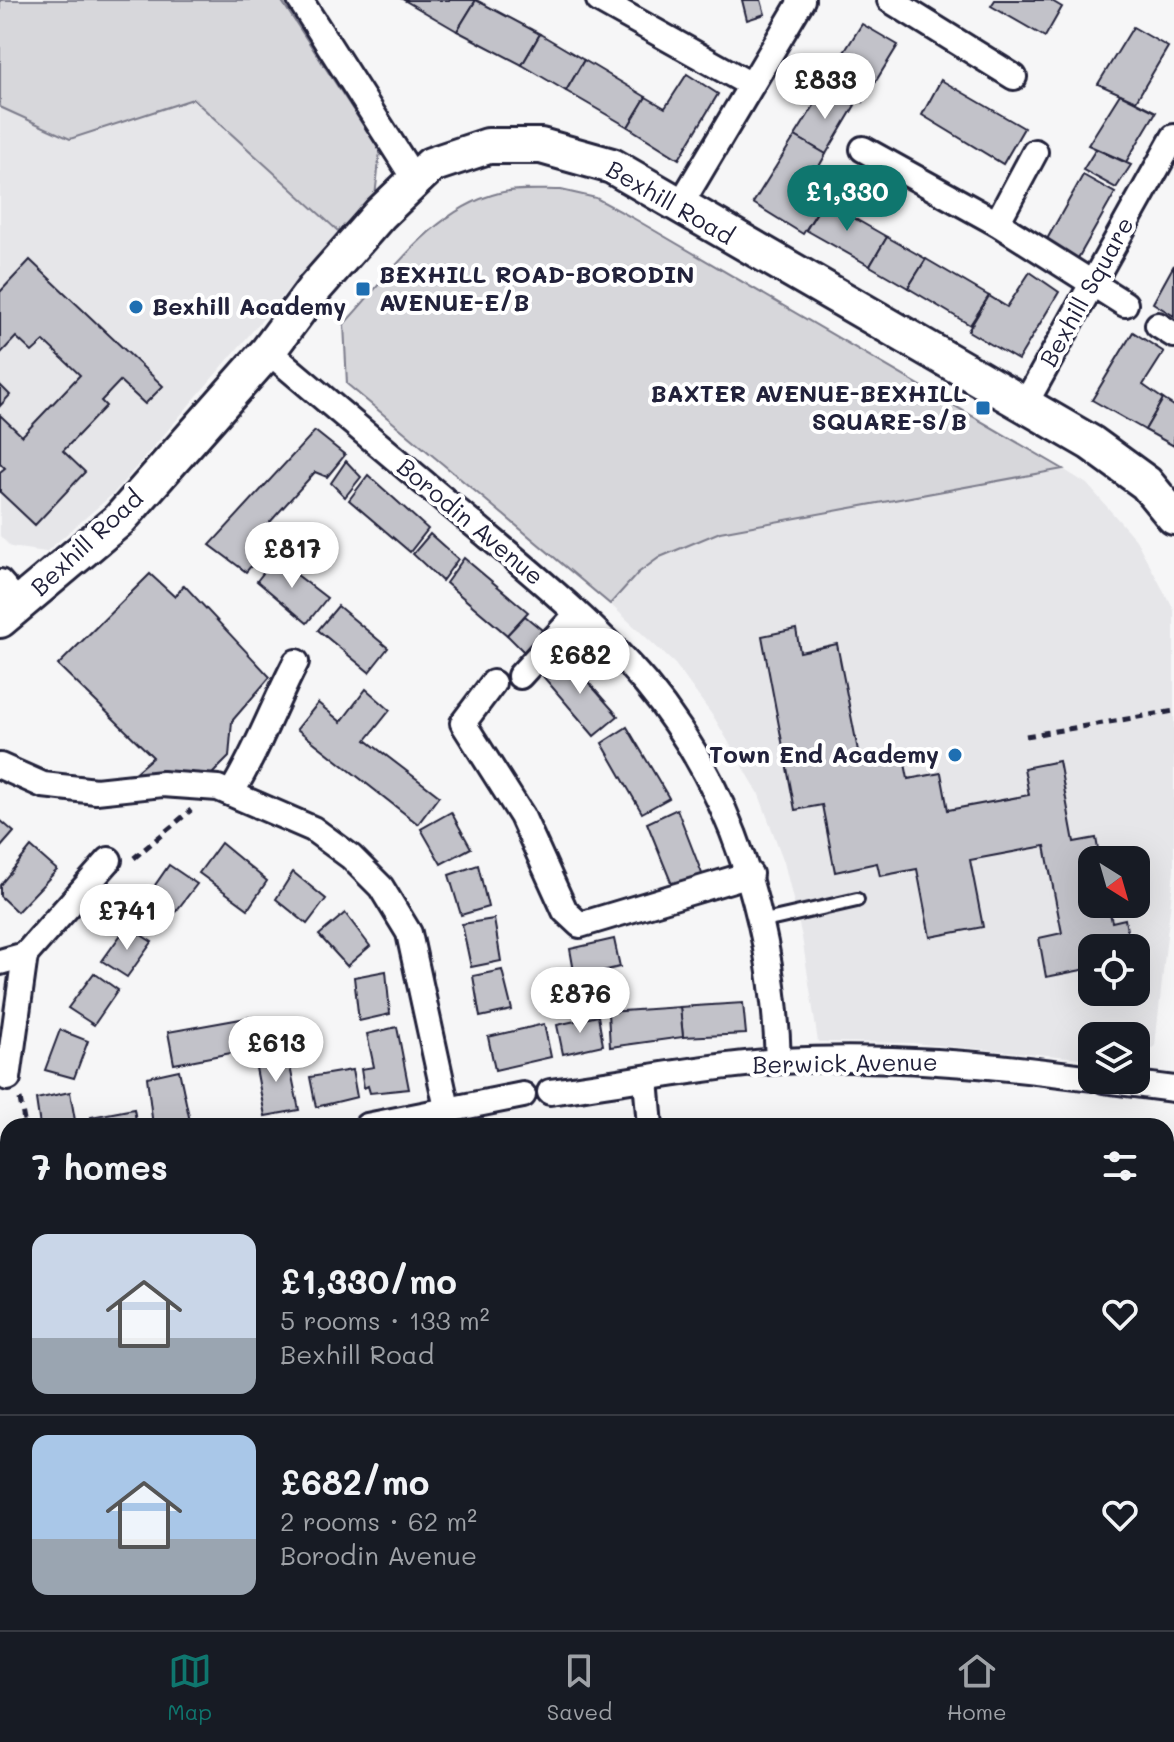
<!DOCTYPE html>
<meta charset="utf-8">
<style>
body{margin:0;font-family:Mali,sans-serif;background:#20242c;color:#f1f3f6;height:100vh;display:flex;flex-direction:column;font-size:30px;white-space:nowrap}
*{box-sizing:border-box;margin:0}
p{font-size:26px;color:#9ea1a6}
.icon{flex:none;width:44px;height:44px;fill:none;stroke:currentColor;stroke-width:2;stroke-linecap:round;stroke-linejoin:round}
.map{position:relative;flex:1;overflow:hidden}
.side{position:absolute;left:0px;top:1118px;width:1174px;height:512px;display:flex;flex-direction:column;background:#171b24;border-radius:24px 24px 0 0;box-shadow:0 8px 32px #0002}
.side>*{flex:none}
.needle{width:52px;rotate:143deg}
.controls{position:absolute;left:1078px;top:846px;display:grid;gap:16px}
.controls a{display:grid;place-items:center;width:72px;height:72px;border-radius:16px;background:#171b24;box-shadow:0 8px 32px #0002;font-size:40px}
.price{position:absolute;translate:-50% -68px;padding:0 18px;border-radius:28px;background:#fff;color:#222;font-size:26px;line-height:52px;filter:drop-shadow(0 2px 4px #0008)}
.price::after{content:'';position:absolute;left:50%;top:48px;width:24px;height:18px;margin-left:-12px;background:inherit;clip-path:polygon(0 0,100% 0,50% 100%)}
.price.on{background:#0f766e;color:#fff}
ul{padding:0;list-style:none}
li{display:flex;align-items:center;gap:24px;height:200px;padding:0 32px}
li+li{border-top:2px solid #363941}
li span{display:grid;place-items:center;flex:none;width:224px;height:160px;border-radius:16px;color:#555}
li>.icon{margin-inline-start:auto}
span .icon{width:96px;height:96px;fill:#fffc;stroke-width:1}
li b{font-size:34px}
h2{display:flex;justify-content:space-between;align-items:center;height:96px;padding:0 32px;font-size:34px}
.tabs{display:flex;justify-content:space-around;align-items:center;height:112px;border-top:2px solid #363941;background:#171b24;font-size:22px;color:#9ea1a6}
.tabs a{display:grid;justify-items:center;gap:4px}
.tabs .on{color:#0f766e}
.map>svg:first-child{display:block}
.built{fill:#e6e6e9;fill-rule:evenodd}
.green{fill:#d7d7db;stroke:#7c7c8b;stroke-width:2}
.building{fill:#c2c2c9;stroke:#22223b;stroke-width:2}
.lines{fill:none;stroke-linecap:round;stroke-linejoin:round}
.lane-casing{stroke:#22223b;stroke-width:18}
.street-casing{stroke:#22223b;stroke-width:30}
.secondary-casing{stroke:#22223b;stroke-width:40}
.path{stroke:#22223b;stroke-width:5;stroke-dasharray:8 6;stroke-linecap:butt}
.lane{stroke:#fff;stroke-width:12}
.street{stroke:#fff;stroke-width:24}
.secondary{stroke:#fff;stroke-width:34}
.poi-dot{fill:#1f6fb2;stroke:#fff;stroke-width:3}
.labels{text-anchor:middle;stroke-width:8;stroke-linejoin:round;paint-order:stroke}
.street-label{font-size:24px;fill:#22223b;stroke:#fff}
.poi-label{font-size:24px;font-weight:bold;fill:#22223b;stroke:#fff;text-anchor:start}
</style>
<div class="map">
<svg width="1174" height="1630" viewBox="0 0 1174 1630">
<rect width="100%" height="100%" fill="#f6f6f7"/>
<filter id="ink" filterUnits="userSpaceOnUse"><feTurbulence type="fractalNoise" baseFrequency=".0125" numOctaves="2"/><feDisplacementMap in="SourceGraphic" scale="16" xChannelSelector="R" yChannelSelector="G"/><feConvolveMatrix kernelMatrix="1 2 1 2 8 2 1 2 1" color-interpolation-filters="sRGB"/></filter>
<g filter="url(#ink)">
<!-- built -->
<g class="built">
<polygon points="193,99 338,231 114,493 46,552 11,547 0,536 0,107 70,139"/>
<path d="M1063,469l24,15 49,56 38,70v261l-19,175 -19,12v-22h-44v23l-180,-16 -94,-1 -16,-105 -18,-75 -26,-70 -43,-73 -40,-55 -65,-60 28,-31 22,-16 60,-25zM1092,860h44v44h-44zM1092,948h44v44h-44z"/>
</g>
<!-- green -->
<g class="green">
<polygon points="0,0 281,0 380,151 375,197 338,231 193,99 70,139 0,107"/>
<path d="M561,190l35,8 37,20 430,251 -343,63 -60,25 -22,16 -28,31 -263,-220 -3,-60c44,-47 89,-115 155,-131 19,-5 42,-3 62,-3z"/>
</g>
<!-- building -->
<g class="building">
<polygon points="404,0 476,0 457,31"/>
<polygon points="476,0 540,34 522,65 457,31"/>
<polygon points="742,0 761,0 765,14 747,20"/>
<polygon points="995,0 1050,0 1062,7 1045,37 991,6"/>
<polygon points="862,24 898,45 863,102 827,79"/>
<polygon points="1133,27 1168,47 1136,101 1098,84"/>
<polygon points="540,34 584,60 566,91 522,65"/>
<polygon points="584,60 646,97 628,127 566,91"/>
<polygon points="687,74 718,94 679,159 628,127 646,97 665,108"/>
<polygon points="941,80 1024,128 1003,164 922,115"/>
<polygon points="825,88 855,105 826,154 795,136"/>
<polygon points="1120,94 1156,112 1126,162 1088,145"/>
<polygon points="795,136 826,154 805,191 824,201 803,234 753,203"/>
<polygon points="1096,149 1131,165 1116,188 1083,170"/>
<polygon points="1083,175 1115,193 1077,260 1046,241"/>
<polygon points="824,201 887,237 870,266 806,230"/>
<polygon points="887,237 926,259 908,288 870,266"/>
<polygon points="926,259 989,296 970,325 908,288"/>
<polygon points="30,260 163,386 145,404 120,381 101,401 106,406 63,451 85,472 35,525 0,492 0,472 5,468 0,463 0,415 22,436 80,375 44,341 32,352 16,337 0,354 0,292"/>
<polygon points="1174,265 1174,316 1153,303"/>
<polygon points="1030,272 1059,292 1018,360 968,331 989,296 1007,307"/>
<polygon points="1133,332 1164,352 1143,385 1163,399 1145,430 1092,400"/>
<polygon points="0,385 10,395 0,406"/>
<polygon points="1163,399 1174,406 1174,446 1145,430"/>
<polygon points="315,431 345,455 327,477 315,472 253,541 264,551 246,572 210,545"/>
<polygon points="346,461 361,477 345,497 331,483"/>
<polygon points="368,475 428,529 410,552 349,500"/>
<polygon points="430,534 458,559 442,581 413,554"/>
<polygon points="275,558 327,598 307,623 257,581"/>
<polygon points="464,558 528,612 507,635 446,583"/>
<polygon points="150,574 175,597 184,585 270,677 232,721 229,757 211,775 125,781 153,757 58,665"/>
<polygon points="338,606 388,648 369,672 318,630"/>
<polygon points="525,616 542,630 525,653 507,635"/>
<polygon points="796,629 800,652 837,644 860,761 903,753 908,779 941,773 948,810 1029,795 1024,768 1059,761 1074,842 1096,838 1100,860 1092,860 1092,904 1108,904 1112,922 1125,919 1130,948 1092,948 1092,968 1046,977 1039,938 1062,933 1045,846 970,860 983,927 930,937 917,869 880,876 877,863 835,872 822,805 795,810 762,636"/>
<polygon points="566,657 618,716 594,736 541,674"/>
<polygon points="366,689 390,710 366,740 439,796 418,824 297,729 318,703 341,722"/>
<polygon points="627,727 669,798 642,813 602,743"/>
<polygon points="677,809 706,884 675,892 647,823"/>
<polygon points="451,812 471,848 441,864 421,829"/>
<polygon points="0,820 14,832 0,848"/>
<polygon points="221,843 267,881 248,909 199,873"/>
<polygon points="31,847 57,870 17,912 0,896 0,885"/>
<polygon points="169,865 197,884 160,932 135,914"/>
<polygon points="478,865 488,907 461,915 449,875"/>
<polygon points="293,872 326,899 307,924 276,899"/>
<polygon points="345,913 370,946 347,966 319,935"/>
<polygon points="494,919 501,961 471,967 462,924"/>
<polygon points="127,926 152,942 127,977 102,961"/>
<polygon points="614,939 620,967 575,977 570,949"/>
<polygon points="502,970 512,1010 480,1017 473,976"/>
<polygon points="386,971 390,1014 359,1021 354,977"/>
<polygon points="94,973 118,990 94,1025 68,1008"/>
<polygon points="743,1003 746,1034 683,1037 680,1007"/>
<polygon points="680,1007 683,1037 610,1047 608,1012"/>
<polygon points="598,1016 603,1045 563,1054 557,1025"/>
<polygon points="252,1017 257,1048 174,1064 168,1032"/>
<polygon points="544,1024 551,1057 495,1070 488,1037"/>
<polygon points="397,1027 409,1089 370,1093 368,1086 364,1088 361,1069 374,1067 367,1034"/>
<polygon points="60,1030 88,1041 74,1078 45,1070"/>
<polygon points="287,1052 299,1110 265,1116 254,1057"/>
<polygon points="179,1070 191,1126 153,1126 147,1077"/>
<polygon points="352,1070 357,1097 316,1107 310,1077"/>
<polygon points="70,1092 76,1126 40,1126 36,1099"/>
<polygon points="134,1109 137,1126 93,1126 91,1117"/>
<polygon points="7,1514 8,1514 8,1556 0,1550 0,1524"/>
<polygon points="94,1622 118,1622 112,1630 105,1630"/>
<polygon points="136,1622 164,1622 177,1630 130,1630"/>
<polygon points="481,1622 507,1622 504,1630 491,1630 480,1626"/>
<polygon points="507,1622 532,1622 529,1630 504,1630"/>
<polygon points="550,1622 583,1622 586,1623 584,1630 547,1630"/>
<polygon points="821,1622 875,1622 872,1630 836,1630"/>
<polygon points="890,1622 924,1622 939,1628 887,1630"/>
<polygon points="1040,1622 1074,1622 1072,1630 1039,1630"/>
</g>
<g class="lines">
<defs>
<polyline id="lane" points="760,922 857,900"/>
<g id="street">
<polyline points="300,0 415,180"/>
<polyline points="599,0 751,85"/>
<polyline points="890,0 1014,77"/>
<polyline points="863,149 997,223 1125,304"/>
<polyline points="679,207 802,0"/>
<polyline points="997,223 1035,152"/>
<polyline points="1158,325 1174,335"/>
<path d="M268,351c70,59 139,118 209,176 58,49 120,99 169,157 88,106 128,242 132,377"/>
<polyline points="1024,406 1174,137"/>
<polyline points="0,582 20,605"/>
<polyline points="520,676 576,615"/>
<polyline points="493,683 463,723 522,816 565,911 580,925 750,874"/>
<polyline points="0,766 43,785 96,791 162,784 218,788 313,829 351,857 381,887 409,933 447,1108"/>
<path d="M231,793c26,-41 42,-87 65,-131"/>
<polyline points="0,962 25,955 109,860"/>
<polyline points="8,1078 25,955"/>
<polyline points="646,1079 650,1126"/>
<polyline points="1104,1080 1174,1089"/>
<path d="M550,1092c76,-10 154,-26 231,-31 105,-6 207,3 311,17"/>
<polyline points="367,1126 523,1095"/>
<polyline points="0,1193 8,1192"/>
<polyline points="1166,1333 1174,1334"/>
<polyline points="0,1469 8,1456"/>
<polyline points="719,1622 744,1630"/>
<polyline points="610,1630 613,1622"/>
<polyline points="951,1630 955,1622"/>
</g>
<g id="secondary">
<polyline points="0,620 119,520 268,351 315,288 380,214 431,165 488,146 541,146 612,166 1091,443 1146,483 1174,517"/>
<polyline points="1166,1316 1174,1228"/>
<polyline points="0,1621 13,1630"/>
<polyline points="1132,1630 1133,1622"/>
</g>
</defs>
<!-- lane casing -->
<use href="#lane" class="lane-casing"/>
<!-- street casing -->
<use href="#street" class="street-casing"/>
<!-- secondary casing -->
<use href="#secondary" class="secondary-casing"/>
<!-- path -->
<g class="path">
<polyline points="1026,736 1174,711"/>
<polyline points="134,858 191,810"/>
<polyline points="20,1099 25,1126"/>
<polyline points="0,1374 8,1377"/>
<polyline points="1166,1461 1174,1462"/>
<polyline points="1166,1588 1174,1589"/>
</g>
<!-- lane -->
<use href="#lane" class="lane"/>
<!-- street -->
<use href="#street" class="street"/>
<!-- secondary -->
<use href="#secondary" class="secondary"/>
</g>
</g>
<!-- markers -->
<g class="poi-dot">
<rect x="355" y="281" width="16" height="16" rx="4"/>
<circle cx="136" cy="307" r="8"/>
<rect x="975" y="400" width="16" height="16" rx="4"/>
<circle cx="955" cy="755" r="8"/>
</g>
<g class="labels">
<!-- street labels -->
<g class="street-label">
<text transform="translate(670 203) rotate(30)" y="8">Bexhill Road</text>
<text transform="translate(1087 292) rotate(-61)" y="8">Bexhill Square</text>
<text transform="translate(470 522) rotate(40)" y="8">Borodin Avenue</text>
<text transform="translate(87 543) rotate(-43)" y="8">Bexhill Road</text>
<text transform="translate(845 1064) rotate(-1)" y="8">Berwick Avenue</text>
</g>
<!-- poi labels -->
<g class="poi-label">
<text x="379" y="283">BEXHILL ROAD-BORODIN<tspan x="379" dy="28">AVENUE-E/B</tspan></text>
<text x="152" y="315">Bexhill Academy</text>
<text x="967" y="402" text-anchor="end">BAXTER AVENUE-BEXHILL<tspan x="967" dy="28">SQUARE-S/B</tspan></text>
<text x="939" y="763" text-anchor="end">Town End Academy</text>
</g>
</g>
</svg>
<div class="controls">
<a><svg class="needle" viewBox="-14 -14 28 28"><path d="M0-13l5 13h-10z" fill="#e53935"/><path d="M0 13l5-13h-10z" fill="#9ea1a6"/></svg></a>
<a><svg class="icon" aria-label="locate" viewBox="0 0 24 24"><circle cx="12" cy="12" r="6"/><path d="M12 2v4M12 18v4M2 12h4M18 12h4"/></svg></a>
<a><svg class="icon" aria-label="layers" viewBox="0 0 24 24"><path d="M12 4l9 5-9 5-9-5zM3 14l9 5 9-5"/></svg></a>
</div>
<b class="price" style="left:825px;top:121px">£833</b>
<b class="price on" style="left:847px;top:233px">£1,330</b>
<b class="price" style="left:292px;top:590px">£817</b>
<b class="price" style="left:580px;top:696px">£682</b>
<b class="price" style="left:127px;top:952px">£741</b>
<b class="price" style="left:580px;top:1035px">£876</b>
<b class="price" style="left:276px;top:1084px">£613</b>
<section class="side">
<h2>7 homes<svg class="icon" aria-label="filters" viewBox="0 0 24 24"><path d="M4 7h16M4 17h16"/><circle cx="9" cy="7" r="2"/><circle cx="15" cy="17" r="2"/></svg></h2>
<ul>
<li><span style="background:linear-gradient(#c9d6e8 65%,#9aa5b1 0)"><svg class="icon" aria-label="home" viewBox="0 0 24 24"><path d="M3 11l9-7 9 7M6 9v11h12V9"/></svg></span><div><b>£1,330/mo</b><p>5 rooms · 133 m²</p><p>Bexhill Road</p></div><svg class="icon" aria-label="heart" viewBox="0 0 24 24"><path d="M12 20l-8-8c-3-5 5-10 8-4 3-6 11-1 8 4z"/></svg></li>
<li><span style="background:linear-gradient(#a9c7e8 65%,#9aa5b1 0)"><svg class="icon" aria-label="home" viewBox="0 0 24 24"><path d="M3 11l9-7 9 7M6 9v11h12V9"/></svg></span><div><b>£682/mo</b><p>2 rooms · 62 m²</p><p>Borodin Avenue</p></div><svg class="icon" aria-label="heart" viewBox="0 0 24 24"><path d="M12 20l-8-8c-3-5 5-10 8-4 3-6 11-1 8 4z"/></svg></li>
</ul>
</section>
</div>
<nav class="tabs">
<a class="on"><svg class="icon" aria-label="map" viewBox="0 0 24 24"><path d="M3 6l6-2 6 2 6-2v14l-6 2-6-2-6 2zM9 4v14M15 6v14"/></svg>Map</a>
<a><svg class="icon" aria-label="saved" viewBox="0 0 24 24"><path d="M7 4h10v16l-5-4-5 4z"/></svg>Saved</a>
<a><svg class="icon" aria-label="home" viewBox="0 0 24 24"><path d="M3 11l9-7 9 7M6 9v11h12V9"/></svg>Home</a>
</nav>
